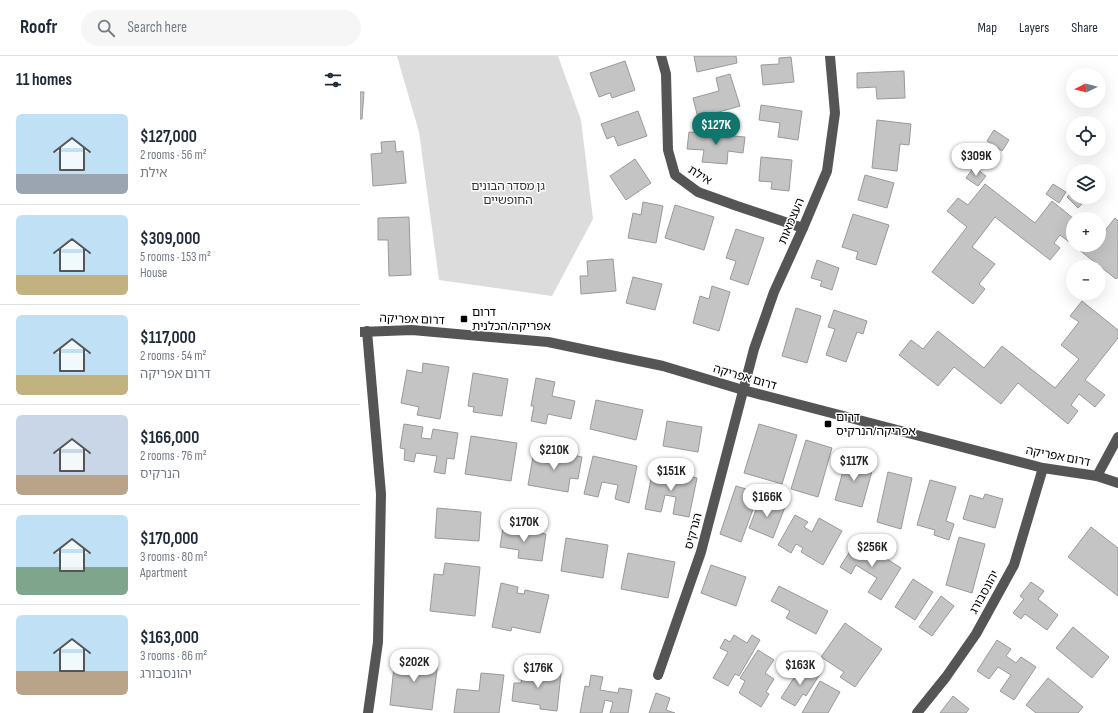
<!DOCTYPE html>
<meta charset="utf-8">
<style>
body{margin:0;font-family:"Sofia Sans Condensed","Noto Sans Hebrew",sans-serif;background:#f6f6f7;color:#1f2937;height:100vh;display:flex;flex-direction:column;font-size:15px;white-space:nowrap}
*{box-sizing:border-box;margin:0}
p{font-size:13px;color:#747a83}
.icon{flex:none;width:22px;height:22px;fill:none;stroke:currentColor;stroke-width:2;stroke-linecap:round;stroke-linejoin:round}
.map{position:relative;flex:1;overflow:hidden}
.drawer{display:flex;flex-direction:column;background:#fff;width:360px}
.drawer>*{flex:none}
.needle{width:26px;rotate:264deg}
.fabs{position:absolute;left:706px;top:12px;display:grid;gap:8px}
.fabs a{display:grid;place-items:center;width:40px;height:40px;border-radius:50%;background:#fff;box-shadow:0 4px 16px #0002;font-size:20px}
.price{position:absolute;translate:-50% -34px;padding:0 9px;border-radius:14px;background:#fff;color:#222;font-size:13px;line-height:26px;filter:drop-shadow(0 1px 2px #0008)}
.price::after{content:'';position:absolute;left:50%;top:24px;width:12px;height:9px;margin-left:-6px;background:inherit;clip-path:polygon(0 0,100% 0,50% 100%)}
.price.current{background:#0f766e;color:#fff}
ul{padding:0;list-style:none}
li{display:flex;align-items:center;gap:12px;height:100px;padding:0 16px}
li+li{border-top:1px solid #e0e1e3}
li span{display:grid;place-items:center;flex:none;width:112px;height:80px;border-radius:6px;color:#555}
li>.icon{margin-inline-start:auto}
span .icon{width:48px;height:48px;fill:#fffc;stroke-width:1}
li b{font-size:17px}
h2{display:flex;justify-content:space-between;align-items:center;height:48px;padding:0 16px;font-size:17px}
header{display:flex;align-items:center;gap:24px;box-sizing:border-box;height:56px;padding:0 20px;background:#fff;border-bottom:1px solid #e0e1e3}
header strong{font-size:19px}
nav{display:flex;gap:22px;margin-inline-start:auto;font-size:14px}
.search{width:280px;height:36px;background:#f6f6f7;display:flex;align-items:center;gap:10px;box-sizing:border-box;padding:0 14px;border-radius:22px;color:#747a83;font-size:15px}
main{display:flex;flex:1;min-height:0}
.map>svg:first-child{display:block}
.green{fill:#dcdcdc}
.building{fill:#c4c4c4;stroke:#999}
.lines{fill:none;stroke-linecap:round;stroke-linejoin:round}
.minor{stroke:#555;stroke-width:10}
.poi-dot{fill:#000;stroke:#fff;stroke-width:1.5}
.labels{text-anchor:middle;stroke-width:3;stroke-linejoin:round;paint-order:stroke}
.street-label{font-size:12px;fill:#000;stroke:#fff}
.park-label{font-size:12px;fill:#333;stroke:#fff}
.poi-label{font-size:12px;fill:#000;stroke:#fff;text-anchor:start}
</style>
<header>
<strong>Roofr</strong>
<div class="search"><svg class="icon" aria-label="search" viewBox="0 0 24 24"><circle cx="10" cy="10" r="6"/><path d="M15 15l6 6"/></svg>Search here</div>
<nav><a>Map</a><a>Layers</a><a>Share</a></nav>
</header>
<main>
<section class="drawer">
<h2>11 homes<svg class="icon" aria-label="filters" viewBox="0 0 24 24"><path d="M4 7h16M4 17h16"/><circle cx="9" cy="7" r="2"/><circle cx="15" cy="17" r="2"/></svg></h2>
<ul>
<li><span style="background:linear-gradient(#bfe0f5 75%,#9aa5b1 0)"><svg class="icon" aria-label="home" viewBox="0 0 24 24"><path d="M3 11l9-7 9 7M6 9v11h12V9"/></svg></span><div><b>$127,000</b><p>2 rooms · 56 m²</p><p>אילת</p></div></li>
<li><span style="background:linear-gradient(#bfe0f5 75%,#c2b280 0)"><svg class="icon" aria-label="home" viewBox="0 0 24 24"><path d="M3 11l9-7 9 7M6 9v11h12V9"/></svg></span><div><b>$309,000</b><p>5 rooms · 153 m²</p><p>House</p></div></li>
<li><span style="background:linear-gradient(#bfe0f5 75%,#c2b280 0)"><svg class="icon" aria-label="home" viewBox="0 0 24 24"><path d="M3 11l9-7 9 7M6 9v11h12V9"/></svg></span><div><b>$117,000</b><p>2 rooms · 54 m²</p><p>דרום אפריקה</p></div></li>
<li><span style="background:linear-gradient(#c9d6e8 75%,#b9a48a 0)"><svg class="icon" aria-label="home" viewBox="0 0 24 24"><path d="M3 11l9-7 9 7M6 9v11h12V9"/></svg></span><div><b>$166,000</b><p>2 rooms · 76 m²</p><p>הנרקיס</p></div></li>
<li><span style="background:linear-gradient(#bfe0f5 65%,#7fa58c 0)"><svg class="icon" aria-label="home" viewBox="0 0 24 24"><path d="M3 11l9-7 9 7M6 9v11h12V9"/></svg></span><div><b>$170,000</b><p>3 rooms · 80 m²</p><p>Apartment</p></div></li>
<li><span style="background:linear-gradient(#bfe0f5 70%,#b9a48a 0)"><svg class="icon" aria-label="home" viewBox="0 0 24 24"><path d="M3 11l9-7 9 7M6 9v11h12V9"/></svg></span><div><b>$163,000</b><p>3 rooms · 86 m²</p><p>יהונסבורג</p></div></li>
</ul>
</section>
<div class="map">
<svg width="758" height="657" viewBox="0 0 758 657">
<rect width="100%" height="100%" fill="#fff"/>
<!-- green -->
<polygon class="green" points="37,0 198,0 221,64 233,163 192,240 79,224 59,76"/>
<!-- building -->
<g class="building">
<polygon points="334,0 376,0 377,7 337,16"/>
<polygon points="431,1 434,26 403,29 401,9 419,8 419,2"/>
<polygon points="265,5 275,34 252,42 250,37 239,41 230,17"/>
<polygon points="544,15 545,42 517,43 516,31 497,32 497,17"/>
<polygon points="370,18 380,50 338,62 333,42 359,35 356,22"/>
<polygon points="0,36 4,36 2,63 0,63"/>
<polygon points="401,49 442,55 438,84 418,81 420,67 399,64"/>
<polygon points="278,55 287,80 258,90 254,80 247,83 241,68"/>
<polygon points="517,64 551,68 549,89 540,88 537,115 512,112"/>
<polygon points="634,74 649,84 642,95 627,85"/>
<polygon points="329,76 385,81 383,97 368,95 367,108 342,106 344,94 327,93"/>
<polygon points="35,85 36,96 43,95 46,127 13,130 11,98 22,97 21,86"/>
<polygon points="401,101 432,104 429,135 411,133 412,126 399,125"/>
<polygon points="275,103 291,127 266,144 250,120"/>
<polygon points="614,111 626,120 618,130 606,122"/>
<polygon points="505,119 534,127 527,152 498,144"/>
<polygon points="625,128 675,167 692,145 714,163 713,189 700,179 694,187 700,192 690,204 635,161 612,191 635,208 619,228 625,233 613,248 572,216 607,171 587,155 598,142 608,149"/>
<polygon points="693,128 706,136 699,147 686,138"/>
<polygon points="713,135 713,141 725,141 727,143 718,152 707,141"/>
<polygon points="283,146 303,150 296,187 268,182 273,157 281,159"/>
<polygon points="315,149 354,161 344,194 305,182"/>
<polygon points="493,158 529,169 516,209 496,203 498,196 482,191"/>
<polygon points="49,161 51,219 29,220 28,184 18,184 18,162"/>
<polygon points="755,162 758,165 758,221 756,223 713,189 739,189 739,182"/>
<polygon points="376,173 404,182 388,229 370,223 376,205 366,202"/>
<polygon points="253,203 256,235 221,238 220,220 228,220 227,205"/>
<polygon points="457,204 479,212 472,234 460,230 462,225 451,222"/>
<polygon points="273,221 302,228 295,254 266,247"/>
<polygon points="352,230 370,236 359,275 333,267 340,240 349,243"/>
<polygon points="722,245 758,274 758,282 725,324 745,339 735,351 719,338 711,349 718,355 708,368 658,327 641,348 594,311 578,330 539,299 551,284 563,293 578,275 624,312 642,290 695,332 719,303 701,289 719,266 710,260"/>
<polygon points="436,252 461,260 447,307 422,300"/>
<polygon points="474,254 507,265 503,278 497,276 486,306 466,299 475,273 468,271"/>
<polygon points="63,307 89,311 80,363 57,359 59,351 41,347 47,314 62,317"/>
<polygon points="113,317 148,323 142,360 113,356 114,351 108,350"/>
<polygon points="176,322 195,326 192,340 215,345 211,363 188,358 186,368 171,365 174,350 171,350"/>
<polygon points="236,344 283,354 276,384 230,373"/>
<polygon points="307,365 342,371 338,396 303,390"/>
<polygon points="44,368 63,371 61,382 71,383 73,373 98,377 94,403 87,402 85,418 74,416 77,400 56,397 54,406 44,404 45,393 40,392"/>
<polygon points="399,368 437,379 422,428 384,417"/>
<polygon points="111,380 157,387 151,425 105,418"/>
<polygon points="446,384 472,392 458,441 431,433"/>
<polygon points="174,395 202,400 203,397 222,401 218,423 210,422 208,436 168,429"/>
<polygon points="233,400 277,410 269,447 255,443 258,429 242,426 238,441 224,438"/>
<polygon points="487,401 514,408 502,451 475,444"/>
<polygon points="293,413 337,422 329,461 313,458 316,441 305,439 301,456 285,453"/>
<polygon points="528,416 552,422 541,473 517,466"/>
<polygon points="570,424 596,431 586,465 594,468 589,484 574,479 575,474 557,469"/>
<polygon points="376,430 399,437 381,486 360,478"/>
<polygon points="625,438 643,443 635,472 603,463 610,439 623,443"/>
<polygon points="401,441 425,451 413,482 389,472"/>
<polygon points="77,452 121,456 119,485 75,482"/>
<polygon points="435,459 448,466 444,471 452,476 459,462 482,475 463,509 441,496 443,492 436,488 431,497 418,489"/>
<polygon points="731,471 758,492 758,540 708,501"/>
<polygon points="143,472 186,478 182,505 158,502 159,494 140,491"/>
<polygon points="599,481 625,488 612,537 586,529"/>
<polygon points="206,482 248,489 243,522 201,515"/>
<polygon points="497,484 541,512 521,544 508,536 517,522 496,509 491,518 480,511"/>
<polygon points="268,497 315,506 308,542 261,533"/>
<polygon points="85,507 120,511 115,560 70,555 74,518 83,519"/>
<polygon points="351,509 386,521 376,550 341,537"/>
<polygon points="553,523 573,536 555,564 535,551"/>
<polygon points="671,526 684,535 678,543 698,559 687,574 665,558 661,563 653,557 664,543 660,540"/>
<polygon points="141,527 158,531 157,537 164,538 165,534 189,539 180,577 152,571 151,575 132,571"/>
<polygon points="419,530 468,555 456,578 426,562 430,555 411,545"/>
<polygon points="581,540 594,550 572,580 559,571"/>
<polygon points="485,567 522,593 495,631 480,621 484,616 461,601"/>
<polygon points="713,571 749,601 732,622 696,592"/>
<polygon points="374,579 387,587 392,579 400,584 379,620 375,618 368,630 353,622 368,596 360,592 365,583 370,586"/>
<polygon points="637,584 651,593 646,600 656,607 661,601 676,611 654,644 640,635 651,619 638,611 629,623 617,615"/>
<polygon points="398,594 414,604 405,617 414,623 406,636 409,638 401,651 379,637 385,625 380,622"/>
<polygon points="35,601 78,606 72,654 30,649"/>
<polygon points="163,612 201,617 197,655 180,653 180,649 152,645 154,627 161,627"/>
<polygon points="451,613 460,618 446,640 443,638 435,650 421,642 439,614 447,618"/>
<polygon points="121,617 144,619 139,657 94,657 97,633 119,635"/>
<polygon points="231,619 243,621 240,634 258,637 259,632 272,634 268,657 250,657 253,646 245,644 242,657 220,657 225,630 229,631"/>
<polygon points="688,622 723,651 718,657 676,657 666,649"/>
<polygon points="460,625 480,636 468,657 442,657"/>
<polygon points="296,637 310,642 306,654 315,657 289,657"/>
<polygon points="593,640 609,653 606,657 580,657"/>
</g>
<g class="lines">
<!-- minor -->
<g class="minor">
<polyline points="301,0 306,18 308,94 315,119 338,136 377,150 443,172"/>
<polyline points="7,275 21,438 18,586 8,657"/>
<polyline points="0,276 52,274 188,286 303,310 383,334 683,412 737,420 758,427"/>
<polyline points="737,420 758,381"/>
<polyline points="298,619 341,496 394,293 414,236 443,172 467,115 475,57 470,0"/>
<polyline points="557,657 586,621 616,578 654,509 683,412"/>
</g>
</g>
<!-- markers -->
<g class="poi-dot">
<rect x="100" y="259" width="8" height="8" rx="2"/>
<rect x="464" y="364" width="8" height="8" rx="2"/>
</g>
<g class="labels">
<!-- street labels -->
<g class="street-label">
<text transform="translate(340 119) rotate(32)" y="4">אילת</text>
<text transform="translate(431 165) rotate(-67)" y="4">העצמאות</text>
<text transform="translate(52 263) rotate(2)" y="4">דרום אפריקה</text>
<text transform="translate(385 321) rotate(16)" y="4">דרום אפריקה</text>
<text transform="translate(698 400) rotate(11)" y="4">דרום אפריקה</text>
<text transform="translate(333 475) rotate(-75)" y="4">הנרקיס</text>
<text transform="translate(624 536) rotate(-61)" y="4">יהונסבורג</text>
</g>
<!-- park labels -->
<g class="park-label">
<text x="148" y="134">גן מסדר הבונים<tspan x="148" dy="14">החופשיים</tspan></text>
</g>
<!-- poi labels -->
<g class="poi-label">
<text x="112" y="260">דרום<tspan x="112" dy="14">אפריקה/הכלנית</tspan></text>
<text x="476" y="365">דרום<tspan x="476" dy="14">אפריקה/הנרקיס</tspan></text>
</g>
</g>
</svg>
<div class="fabs">
<a><svg class="needle" viewBox="-14 -14 28 28"><path d="M0-13l5 13h-10z" fill="#e53935"/><path d="M0 13l5-13h-10z" fill="#747a83"/></svg></a>
<a><svg class="icon" aria-label="locate" viewBox="0 0 24 24"><circle cx="12" cy="12" r="6"/><path d="M12 2v4M12 18v4M2 12h4M18 12h4"/></svg></a>
<a><svg class="icon" aria-label="layers" viewBox="0 0 24 24"><path d="M12 4l9 5-9 5-9-5zM3 14l9 5 9-5"/></svg></a>
<a>+</a>
<a>−</a>
</div>
<b class="price current" style="left:356px;top:90px">$127K</b>
<b class="price" style="left:616px;top:121px">$309K</b>
<b class="price" style="left:194px;top:415px">$210K</b>
<b class="price" style="left:494px;top:426px">$117K</b>
<b class="price" style="left:311px;top:436px">$151K</b>
<b class="price" style="left:407px;top:462px">$166K</b>
<b class="price" style="left:164px;top:487px">$170K</b>
<b class="price" style="left:512px;top:512px">$256K</b>
<b class="price" style="left:54px;top:627px">$202K</b>
<b class="price" style="left:440px;top:630px">$163K</b>
<b class="price" style="left:178px;top:633px">$176K</b>
</div>
</main>
